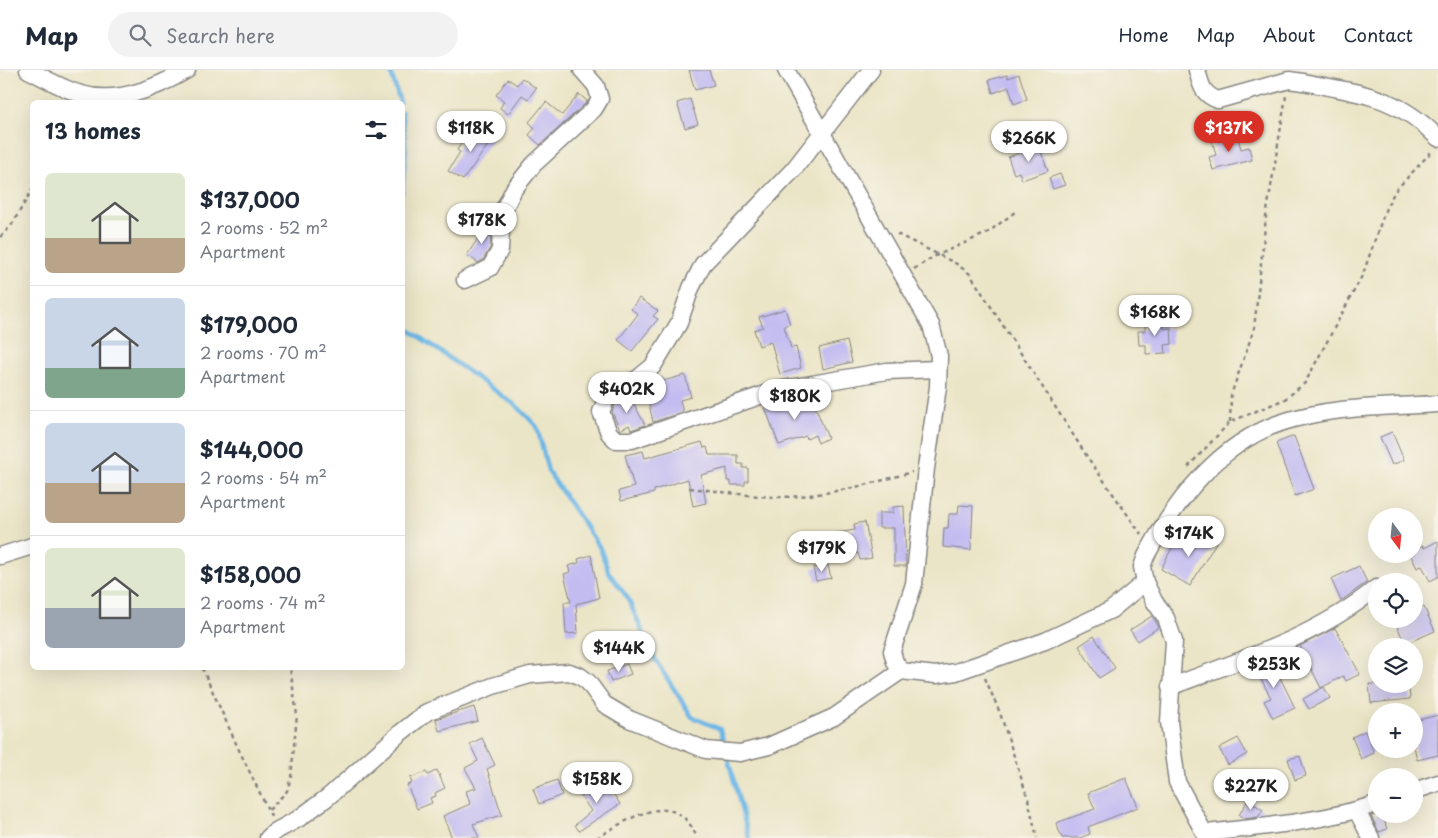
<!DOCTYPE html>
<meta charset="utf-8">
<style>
body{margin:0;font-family:"Playpen Sans",sans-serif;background:#f2f2f3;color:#1f2937;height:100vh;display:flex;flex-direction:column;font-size:19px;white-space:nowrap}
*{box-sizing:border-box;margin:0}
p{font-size:16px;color:#747a83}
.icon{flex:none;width:28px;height:28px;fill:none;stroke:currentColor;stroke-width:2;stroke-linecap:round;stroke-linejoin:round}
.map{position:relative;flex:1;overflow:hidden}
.panel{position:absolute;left:30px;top:30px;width:375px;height:570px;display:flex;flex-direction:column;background:#fff;border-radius:8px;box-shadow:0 5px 20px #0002}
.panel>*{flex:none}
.needle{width:32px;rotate:165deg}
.controls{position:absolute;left:1368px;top:438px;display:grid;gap:10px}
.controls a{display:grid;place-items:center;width:55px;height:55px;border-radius:50%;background:#fff;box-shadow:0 5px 20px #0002;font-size:25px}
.price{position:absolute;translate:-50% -42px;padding:0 11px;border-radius:18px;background:#fff;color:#222;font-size:16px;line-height:32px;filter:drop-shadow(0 1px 2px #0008)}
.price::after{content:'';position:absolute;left:50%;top:30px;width:15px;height:11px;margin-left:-8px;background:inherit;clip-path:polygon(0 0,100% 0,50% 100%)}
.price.current{background:#d93025;color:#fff}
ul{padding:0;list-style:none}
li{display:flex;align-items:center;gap:15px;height:125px;padding:0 15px}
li+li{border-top:1px solid #e0e1e3}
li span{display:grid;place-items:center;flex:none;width:140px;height:100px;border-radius:8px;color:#555}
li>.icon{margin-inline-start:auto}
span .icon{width:60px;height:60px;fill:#fffc;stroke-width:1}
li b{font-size:21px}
h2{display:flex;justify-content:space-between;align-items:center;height:60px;padding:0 15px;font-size:21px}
header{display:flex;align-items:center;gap:30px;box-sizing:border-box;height:70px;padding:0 25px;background:#fff;border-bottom:1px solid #e0e1e3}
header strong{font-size:24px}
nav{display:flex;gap:28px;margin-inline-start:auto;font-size:18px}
.search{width:350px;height:45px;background:#f2f2f3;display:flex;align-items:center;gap:12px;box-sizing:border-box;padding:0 18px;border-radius:28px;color:#747a83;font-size:19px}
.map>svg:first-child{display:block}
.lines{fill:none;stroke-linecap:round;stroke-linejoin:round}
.stream{stroke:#6db7e6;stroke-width:4.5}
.building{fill:#c3bcf1}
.minor-casing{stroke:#868481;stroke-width:19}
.path{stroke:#868481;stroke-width:2.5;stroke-dasharray:4 4;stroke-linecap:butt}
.minor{stroke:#fff;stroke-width:16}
</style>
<header>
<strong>Map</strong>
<div class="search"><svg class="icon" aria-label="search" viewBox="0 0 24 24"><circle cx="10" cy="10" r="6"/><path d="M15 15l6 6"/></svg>Search here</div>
<nav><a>Home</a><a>Map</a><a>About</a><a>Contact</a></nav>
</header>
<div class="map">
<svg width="1438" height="768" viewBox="0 0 1438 768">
<rect width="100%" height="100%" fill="#f7f3e8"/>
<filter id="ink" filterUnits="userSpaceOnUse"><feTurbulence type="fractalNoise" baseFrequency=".02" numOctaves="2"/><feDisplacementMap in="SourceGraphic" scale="10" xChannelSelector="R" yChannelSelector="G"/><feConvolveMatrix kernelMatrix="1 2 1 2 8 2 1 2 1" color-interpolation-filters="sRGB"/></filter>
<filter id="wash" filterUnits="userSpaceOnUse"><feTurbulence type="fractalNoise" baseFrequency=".0096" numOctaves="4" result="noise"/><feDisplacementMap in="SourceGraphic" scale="20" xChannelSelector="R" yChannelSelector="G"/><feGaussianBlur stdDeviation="1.12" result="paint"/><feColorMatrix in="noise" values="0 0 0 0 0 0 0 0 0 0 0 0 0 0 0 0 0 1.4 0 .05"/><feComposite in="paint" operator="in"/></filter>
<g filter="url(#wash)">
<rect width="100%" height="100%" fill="#ebe5c7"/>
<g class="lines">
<!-- stream -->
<g class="stream">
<polyline points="390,0 400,32"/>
<polyline points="402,42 406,80 402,123"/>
<polyline points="402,243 407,258 518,337 537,357 548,401 600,478 609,503 627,527 656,591 692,647 720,659 725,677"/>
<polyline points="727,685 749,768"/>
</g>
</g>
<g id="blocks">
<!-- building -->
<g class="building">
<polygon points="689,0 709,0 714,15 695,20"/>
<polygon points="1019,4 1027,29 1014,34 1009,17 993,23 989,10 1007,5 1008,8"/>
<polygon points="522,8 536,18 528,29 522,25 508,44 500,38 504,31 496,25 508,9 517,15"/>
<polygon points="579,24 587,31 586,33 540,75 529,65 535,58 529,52 546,32 562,45"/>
<polygon points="690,29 698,54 685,58 677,33"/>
<polygon points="482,55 495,63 493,68 463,110 448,101 460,82 457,80 464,69 471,73"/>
<polygon points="1046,59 1050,71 1037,75 1033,63"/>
<polygon points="1237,64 1241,79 1249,77 1252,90 1213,100 1209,87 1216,85 1212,70"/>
<polygon points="1039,76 1048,101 1022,110 1019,102 1014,104 1008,87"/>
<polygon points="1060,104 1065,115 1053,119 1049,108"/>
<polygon points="492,147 490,178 483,190 478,193 467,185"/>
<polygon points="639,228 658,241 653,246 658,249 632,281 618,270 638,244 631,239"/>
<polygon points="785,239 790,254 784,256 791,278 796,277 801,298 780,304 771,272 759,276 754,260 763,257 759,247"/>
<polygon points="1145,251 1164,251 1164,259 1171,258 1172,274 1165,275 1166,283 1146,284 1146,275 1139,275 1138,261 1145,261"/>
<polygon points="847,271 852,292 823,299 819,278"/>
<polygon points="685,305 691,327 680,330 683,342 653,352 645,316 650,311 662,308 663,311"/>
<polygon points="629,324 645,355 631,360 629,355 620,360 612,342 618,329"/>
<polygon points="787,328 791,338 812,329 828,368 818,373 815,365 807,369 806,366 779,375 764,335"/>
<polygon points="1392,362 1404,390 1392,395 1380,367"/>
<polygon points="1294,366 1314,419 1295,426 1276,373"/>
<polygon points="702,372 704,378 707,377 709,385 738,385 738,394 743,394 743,398 748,398 748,411 745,411 745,415 731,415 731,411 727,411 727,398 701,405 706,433 693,436 688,409 654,420 654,423 621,431 619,421 634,417 625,385 643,381 645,388"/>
<polygon points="959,435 973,436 971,480 943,477 944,458 948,458 949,444 958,444"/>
<polygon points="904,436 906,496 894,496 894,458 879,458 879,443 893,443 893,437"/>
<polygon points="865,452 872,488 860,490 858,483 822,490 820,479 829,477 828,469 838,467 837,463 855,460 854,454"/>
<polygon points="1203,459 1217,471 1190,516 1161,499 1177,468 1189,476"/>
<polygon points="1438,471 1438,507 1430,511 1422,496 1417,498 1410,484 1414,484 1414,479 1423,475 1424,478"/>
<polygon points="591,485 599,528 576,534 578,563 566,564 564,532 571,532 564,504 570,502 568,496 579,493 578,489"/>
<polygon points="828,495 831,508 816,511 813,498"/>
<polygon points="1359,496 1367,512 1341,531 1331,509"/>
<polygon points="1424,537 1435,561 1405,574 1394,549 1414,549 1414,541"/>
<polygon points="1152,546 1159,557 1138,571 1130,560"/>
<polygon points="1335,558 1360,604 1346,611 1343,606 1321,618 1300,576"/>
<polygon points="1094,566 1115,598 1099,608 1079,576"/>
<polygon points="1271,589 1295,638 1273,648 1264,631 1271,628 1254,596"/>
<polygon points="627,594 631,604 611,612 607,601"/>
<polygon points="1369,614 1409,614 1410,629 1371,633"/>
<polygon points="1324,617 1330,628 1309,639 1303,629"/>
<polygon points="474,637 478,651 439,661 436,649"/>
<polygon points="1438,645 1438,685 1417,690 1414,676 1414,651"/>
<polygon points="1365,661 1374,683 1361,689 1352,667"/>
<polygon points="482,668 495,695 487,699 502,745 473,754 479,768 452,768 443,746 470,734 466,721 476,718 465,698 478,691 470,674"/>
<polygon points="1238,668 1247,684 1228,695 1219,678"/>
<polygon points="1300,686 1306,706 1295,710 1288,689"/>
<polygon points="437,700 445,718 435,723 436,726 430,728 432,733 417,739 407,715 412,713 410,708 426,702 428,705"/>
<polygon points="1126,708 1138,737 1088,757 1090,764 1080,768 1062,768 1056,753 1095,739 1088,723"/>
<polygon points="557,710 562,725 539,734 533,719"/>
<polygon points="601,711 604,716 607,714 620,734 579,761 575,755 591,741 580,725"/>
<polygon points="1248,730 1263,740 1258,747 1245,749 1239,745"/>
<polygon points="1382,744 1387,759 1379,762 1371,746"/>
</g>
</g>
</g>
<g filter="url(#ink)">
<use href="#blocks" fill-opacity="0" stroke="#868481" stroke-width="1"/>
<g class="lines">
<defs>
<g id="minor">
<path d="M28,0c17,8 35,19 53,24 36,11 75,-6 106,-24"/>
<polyline points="786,0 931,255 939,286 938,317 926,398 914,514 892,581 895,592 901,601 936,605 956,602 1045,571 1111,540 1145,512"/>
<polyline points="871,0 794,99 703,194 691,218 679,253 653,296 637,309 609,322 601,342 609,363 616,370 632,370 777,320 887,301 938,299"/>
<path d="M1197,0c4,15 5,24 21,30l71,-20 14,2c55,11 94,13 135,56"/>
<polyline points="465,210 490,198 500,180 502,143 514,119 534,94 594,39 600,29 596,16 582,0"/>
<polyline points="0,486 32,476"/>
<path d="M1170,617c70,-27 147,-50 206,-99"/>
<polyline points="1414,721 1438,713"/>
<polyline points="1357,741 1371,768"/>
<path d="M1205,763c55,-6 118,-11 171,-29"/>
<polyline points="268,768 276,761 298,749 328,727 399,664 427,642 493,616 530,605 569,602 580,606 588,612 604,634 629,649 706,680 740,683 769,676 834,647 901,601"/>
<path d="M1207,768l-30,-56 -8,-60 5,-81 -8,-23 -12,-17 -9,-19 -3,-15 4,-11c29,-55 73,-112 134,-133 50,-17 106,-16 158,-19"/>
</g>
</defs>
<!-- minor casing -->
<use href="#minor" class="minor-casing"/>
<!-- path -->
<g class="path">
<polyline points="897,164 955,193 970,204 1088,388 1141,464"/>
<polyline points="0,167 11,156 32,120"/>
<polyline points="914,199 933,187 987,163 1015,142"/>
<polyline points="1230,352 1231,325 1254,259 1266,147 1286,26"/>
<polyline points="1188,397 1230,352 1285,329 1305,313 1363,204 1386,138 1395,121 1432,81"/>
<path d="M690,418c28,3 57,8 85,9 48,0 92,-12 137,-25"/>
<polyline points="202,598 239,680 272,748"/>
<polyline points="985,608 1000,643 1028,729 1037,768"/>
<polyline points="269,740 287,721 291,707 297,645 290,598"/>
<path d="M597,768c32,-20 80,-52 100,0"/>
</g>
<!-- minor -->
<use href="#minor" class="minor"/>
</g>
</g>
</svg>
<div class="controls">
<a><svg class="needle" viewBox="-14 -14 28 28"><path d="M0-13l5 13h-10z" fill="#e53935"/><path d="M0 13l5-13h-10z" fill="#747a83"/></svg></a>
<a><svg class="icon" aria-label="locate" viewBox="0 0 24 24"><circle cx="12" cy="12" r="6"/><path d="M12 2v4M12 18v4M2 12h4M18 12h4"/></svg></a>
<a><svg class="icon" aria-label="layers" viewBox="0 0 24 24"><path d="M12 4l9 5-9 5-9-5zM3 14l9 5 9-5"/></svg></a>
<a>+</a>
<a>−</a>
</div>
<b class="price" style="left:471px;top:83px">$118K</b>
<b class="price current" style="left:1229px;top:83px">$137K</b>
<b class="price" style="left:1029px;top:93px">$266K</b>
<b class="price" style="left:482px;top:175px">$178K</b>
<b class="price" style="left:1155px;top:267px">$168K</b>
<b class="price" style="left:627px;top:344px">$402K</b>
<b class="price" style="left:795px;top:351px">$180K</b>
<b class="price" style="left:1189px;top:488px">$174K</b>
<b class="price" style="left:822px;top:503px">$179K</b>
<b class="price" style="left:619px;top:603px">$144K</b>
<b class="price" style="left:1274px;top:619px">$253K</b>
<b class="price" style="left:597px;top:734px">$158K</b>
<b class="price" style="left:1251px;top:741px">$227K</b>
<section class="panel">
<h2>13 homes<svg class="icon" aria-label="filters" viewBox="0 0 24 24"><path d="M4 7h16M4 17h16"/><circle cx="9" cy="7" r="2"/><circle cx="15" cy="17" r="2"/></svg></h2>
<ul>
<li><span style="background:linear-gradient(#dfe7d0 65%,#b9a48a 0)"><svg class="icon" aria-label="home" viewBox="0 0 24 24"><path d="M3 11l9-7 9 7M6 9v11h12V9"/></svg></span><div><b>$137,000</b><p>2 rooms · 52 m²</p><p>Apartment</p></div></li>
<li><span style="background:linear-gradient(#c9d6e8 70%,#7fa58c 0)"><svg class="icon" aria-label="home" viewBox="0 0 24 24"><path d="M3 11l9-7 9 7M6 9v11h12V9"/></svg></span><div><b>$179,000</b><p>2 rooms · 70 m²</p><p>Apartment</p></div></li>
<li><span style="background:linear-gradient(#c9d6e8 60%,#b9a48a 0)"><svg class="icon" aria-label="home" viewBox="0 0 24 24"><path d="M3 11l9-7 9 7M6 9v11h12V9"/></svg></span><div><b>$144,000</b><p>2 rooms · 54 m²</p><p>Apartment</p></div></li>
<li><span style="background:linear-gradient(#dfe7d0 60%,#9aa5b1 0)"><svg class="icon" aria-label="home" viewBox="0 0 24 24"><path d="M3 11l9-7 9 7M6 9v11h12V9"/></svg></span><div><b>$158,000</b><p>2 rooms · 74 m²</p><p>Apartment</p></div></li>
</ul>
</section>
</div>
